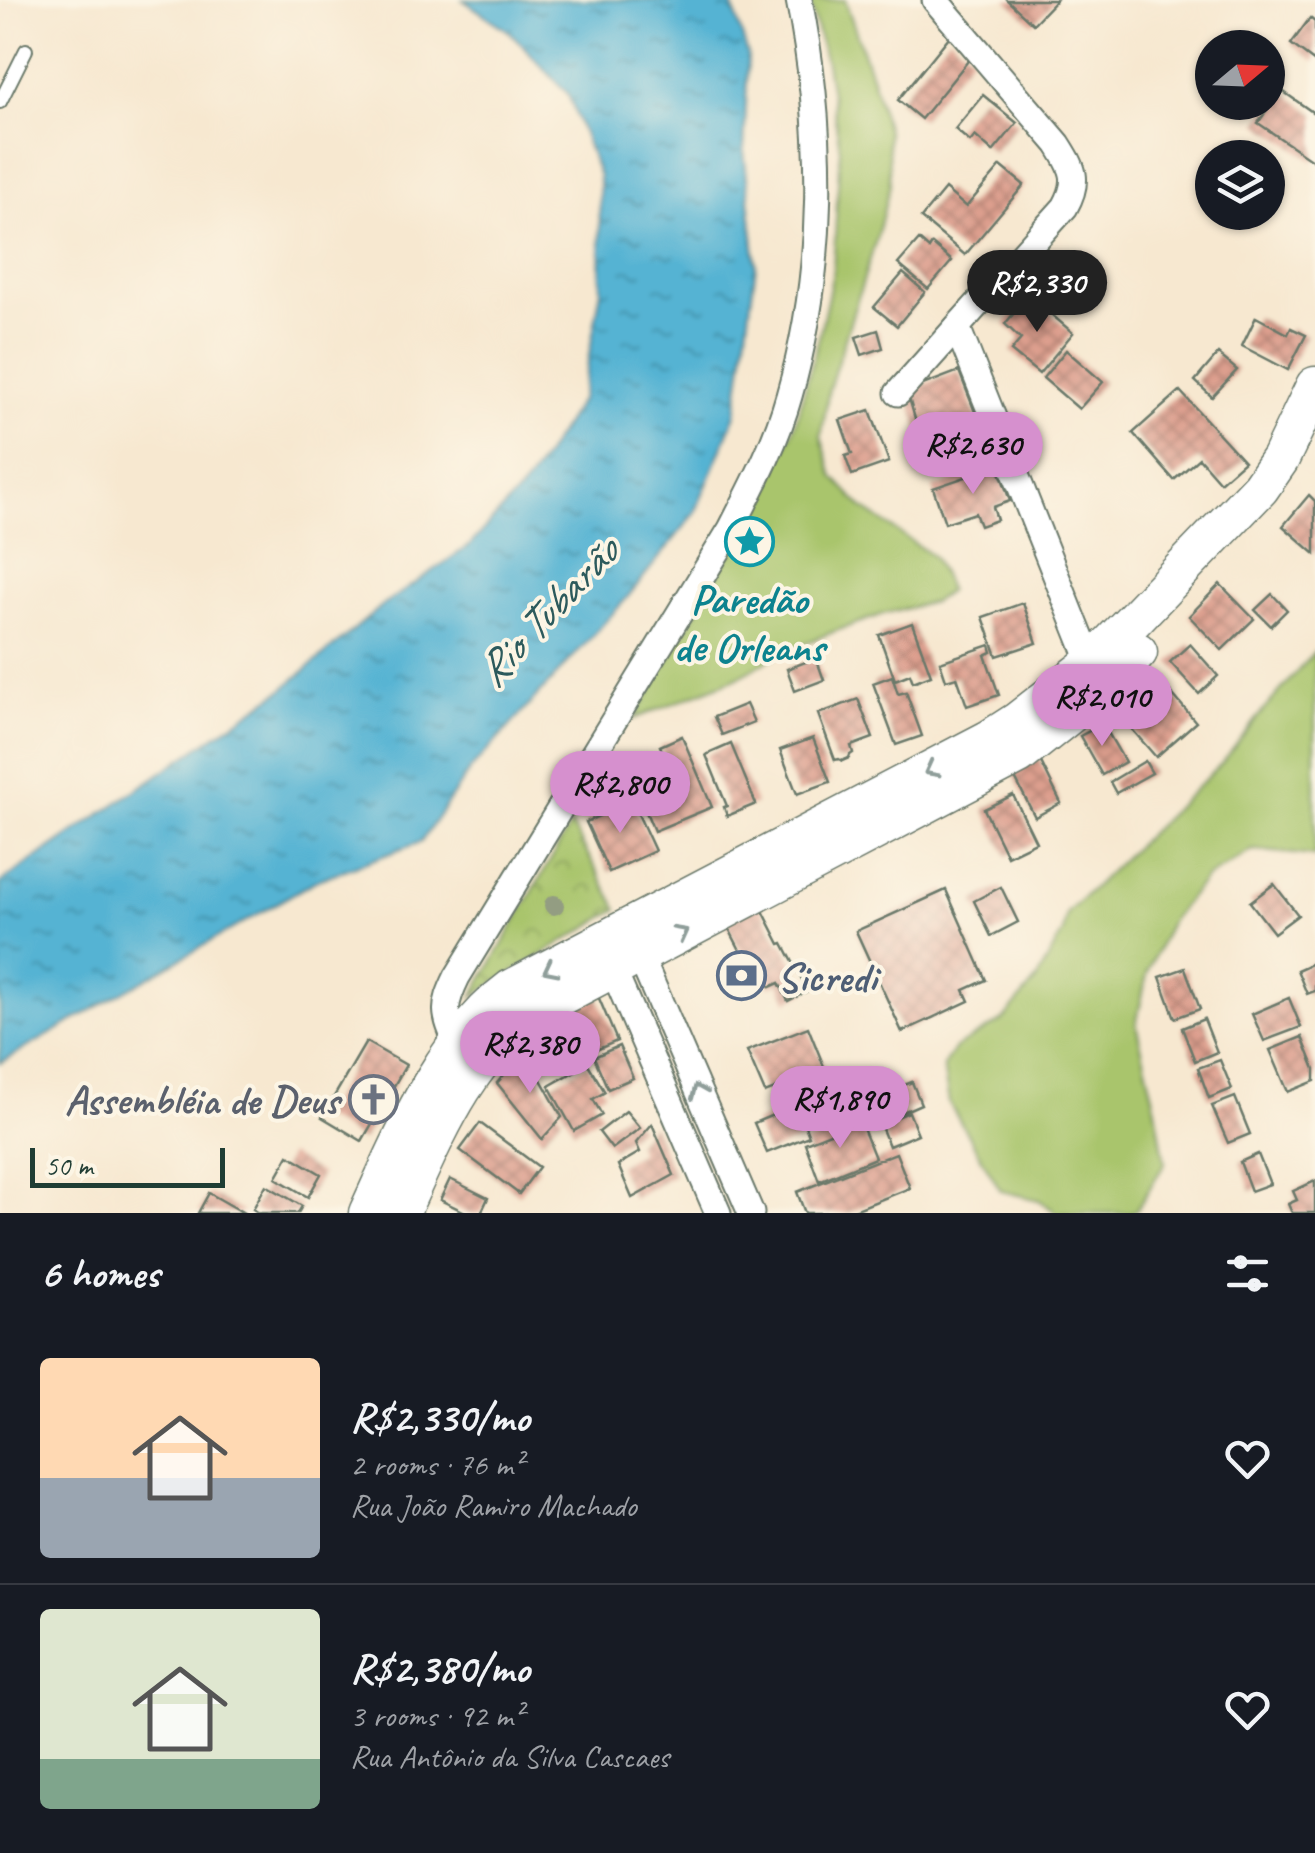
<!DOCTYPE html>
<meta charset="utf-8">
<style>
body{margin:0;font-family:Caveat,sans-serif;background:#20242c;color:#f1f3f6;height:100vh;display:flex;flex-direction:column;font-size:38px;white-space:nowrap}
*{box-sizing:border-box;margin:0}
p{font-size:32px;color:#9ea1a6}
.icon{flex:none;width:55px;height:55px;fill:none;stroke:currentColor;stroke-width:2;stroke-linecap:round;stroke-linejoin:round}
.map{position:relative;height:1213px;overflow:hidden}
.details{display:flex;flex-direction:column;background:#171b24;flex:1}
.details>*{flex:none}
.needle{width:65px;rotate:71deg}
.controls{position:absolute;left:1195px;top:30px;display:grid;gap:20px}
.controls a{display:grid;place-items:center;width:90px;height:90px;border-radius:50%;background:#171b24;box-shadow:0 2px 8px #0004;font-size:50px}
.scale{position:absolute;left:30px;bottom:25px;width:195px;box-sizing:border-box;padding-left:10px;border:5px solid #1f3d34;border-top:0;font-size:28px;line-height:35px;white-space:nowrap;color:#1f3d34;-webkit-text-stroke:8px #fcf5e5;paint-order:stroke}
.price{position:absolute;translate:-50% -85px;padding:0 22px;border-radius:35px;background:#d690ce;color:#111;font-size:32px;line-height:65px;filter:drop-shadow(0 2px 5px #0008)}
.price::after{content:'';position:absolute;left:50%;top:60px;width:30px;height:22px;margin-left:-15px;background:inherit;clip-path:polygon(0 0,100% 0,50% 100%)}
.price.current{background:#222;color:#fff}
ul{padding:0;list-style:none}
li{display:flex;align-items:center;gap:30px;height:250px;padding:0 40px}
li+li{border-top:2px solid #363941}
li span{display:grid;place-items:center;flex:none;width:280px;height:200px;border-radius:10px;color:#555}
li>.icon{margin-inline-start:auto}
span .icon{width:120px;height:120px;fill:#fffc;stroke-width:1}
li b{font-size:42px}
h2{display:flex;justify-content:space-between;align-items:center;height:120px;padding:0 40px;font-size:42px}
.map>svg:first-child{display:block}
.green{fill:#a9c56c;stroke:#648150;stroke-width:2.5}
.park{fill:url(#park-crowns);stroke:#648150;stroke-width:2.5}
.water{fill:url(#water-ripples);stroke:#3a7884;stroke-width:2.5}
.building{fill:url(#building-cross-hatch)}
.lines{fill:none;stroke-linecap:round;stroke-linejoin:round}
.lane-casing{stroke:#6b796b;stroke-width:16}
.street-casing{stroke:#6b796b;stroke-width:29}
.secondary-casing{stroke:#6b796b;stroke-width:41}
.lane{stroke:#fff;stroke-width:12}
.street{stroke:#fff;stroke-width:25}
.secondary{stroke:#fff;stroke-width:38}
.tree{fill:#939d82}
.oneway{stroke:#8f9e9a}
.labels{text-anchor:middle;stroke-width:8;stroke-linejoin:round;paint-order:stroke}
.culture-label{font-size:42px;font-weight:bold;fill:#0d838f;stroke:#fcf5e5}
.service-label{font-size:42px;font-weight:bold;fill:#4e5e75;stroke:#fcf5e5;text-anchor:start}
.worship-label{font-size:42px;font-weight:bold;fill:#5b616d;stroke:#fcf5e5;text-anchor:end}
.water-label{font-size:45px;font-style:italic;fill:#2c5a5c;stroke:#fcf5e5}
</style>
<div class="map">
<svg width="1315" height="1213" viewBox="0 0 1315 1213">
<defs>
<pattern id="park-crowns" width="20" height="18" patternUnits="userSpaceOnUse" patternTransform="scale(2.5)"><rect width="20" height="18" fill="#a9c56c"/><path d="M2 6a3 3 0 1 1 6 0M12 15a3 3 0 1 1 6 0" fill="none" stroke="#89a15a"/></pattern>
<pattern id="water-ripples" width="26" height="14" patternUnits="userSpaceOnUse" patternTransform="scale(2.5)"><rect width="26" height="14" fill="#54b3d3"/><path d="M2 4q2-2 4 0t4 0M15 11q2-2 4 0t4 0" fill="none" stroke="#4593ac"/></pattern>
<pattern id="building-cross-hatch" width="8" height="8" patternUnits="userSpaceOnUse" patternTransform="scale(2.5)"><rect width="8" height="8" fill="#dd9f8e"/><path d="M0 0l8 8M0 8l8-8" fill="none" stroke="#b38375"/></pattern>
</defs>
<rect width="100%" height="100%" fill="#fcf5e5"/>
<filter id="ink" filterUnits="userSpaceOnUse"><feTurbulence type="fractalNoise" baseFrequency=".01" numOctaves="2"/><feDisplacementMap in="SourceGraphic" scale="20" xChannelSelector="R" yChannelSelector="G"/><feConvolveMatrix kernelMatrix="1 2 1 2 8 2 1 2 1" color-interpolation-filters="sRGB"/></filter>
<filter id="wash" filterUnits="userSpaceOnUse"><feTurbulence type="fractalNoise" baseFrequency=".0048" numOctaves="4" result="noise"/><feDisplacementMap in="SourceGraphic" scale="40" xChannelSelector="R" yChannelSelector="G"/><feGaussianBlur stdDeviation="2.25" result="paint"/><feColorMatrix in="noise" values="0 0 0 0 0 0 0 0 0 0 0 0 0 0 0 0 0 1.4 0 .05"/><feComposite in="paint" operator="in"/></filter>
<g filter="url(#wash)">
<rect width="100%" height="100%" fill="#f7e8d0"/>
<!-- green -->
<g class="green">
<polygon points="809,0 845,0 872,78 887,131 890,185 877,237 829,389 821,437 833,476 863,508 934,557 949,591 933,602 883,614 833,632 783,652 736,678 634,719 750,519 793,431 819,337 833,273 840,149 826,63"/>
<polygon points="1315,651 1315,856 1253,850 1206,878 1171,920 1148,970 1136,1024 1156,1109 1165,1163 1137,1209 1130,1213 1057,1213 1039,1200 1001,1191 949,1103 943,1066 955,1048 1003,1020 1037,979 1063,932 1067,913 1222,763 1256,719"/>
</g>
<!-- park -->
<polygon class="park" points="571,824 618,909 473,996"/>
<!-- water -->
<polygon class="water" points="463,0 731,0 748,55 744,151 756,264 736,414 695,513 626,599 470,770 421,842 317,880 0,1063 0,883 282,690 382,606 470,545 529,480 581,399 601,290 599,176 568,94 510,32"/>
<g id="blocks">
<!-- building -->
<g class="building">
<polygon points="1007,0 1056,0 1033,24"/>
<polygon points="1310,18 1315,22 1315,62 1291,44"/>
<polygon points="949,37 972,56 921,119 898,100"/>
<polygon points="1281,90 1315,114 1315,162 1258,123"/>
<polygon points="983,95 1017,123 993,152 975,136 970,142 955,129"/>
<polygon points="1001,166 1024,185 965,255 921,218 945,189 966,207"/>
<polygon points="919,240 929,249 932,244 952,261 928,289 898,264"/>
<polygon points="903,273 925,292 897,326 874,307"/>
<polygon points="1025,300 1034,308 1038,303 1073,333 1039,374 1011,351 1021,339 1005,324"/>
<polygon points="1256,317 1288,334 1291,328 1306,335 1288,370 1242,346"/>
<polygon points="878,330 883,348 862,355 856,337"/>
<polygon points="1066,350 1103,382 1079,409 1043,378"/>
<polygon points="1218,354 1237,370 1212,397 1195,381"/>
<polygon points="959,371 986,440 929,467 907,391"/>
<polygon points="1180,391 1244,461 1220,482 1199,458 1174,480 1133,433"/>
<polygon points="870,410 889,462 852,475 845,456 852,454 840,420"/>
<polygon points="998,466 1010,501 993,507 997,520 980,526 975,513 945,523 933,488"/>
<polygon points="1309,495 1315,501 1315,554 1283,526"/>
<polygon points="1220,584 1254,619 1222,650 1189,616"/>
<polygon points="1272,594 1287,610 1271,626 1255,610"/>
<polygon points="1023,603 1037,643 997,656 983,617"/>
<polygon points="912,623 931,675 913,682 910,674 895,680 879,635"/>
<polygon points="1190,644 1218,676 1199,694 1170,662"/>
<polygon points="990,645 992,652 985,655 999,695 967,706 957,677 946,680 940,662"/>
<polygon points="816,658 824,680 795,691 787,669"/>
<polygon points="892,676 898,694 906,692 922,736 896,745 873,683"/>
<polygon points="1157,676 1196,722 1156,757 1116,711"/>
<polygon points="858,699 873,738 851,746 853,753 850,755 849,758 842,761 839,759 835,760 818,714"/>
<polygon points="746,704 754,722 722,735 714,717"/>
<polygon points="1103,724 1125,762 1102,775 1080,736"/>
<polygon points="682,736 712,807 654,831 639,795 675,780 660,746"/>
<polygon points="813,738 830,782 797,794 780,750"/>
<polygon points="731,744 756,804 727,816 724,807 727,806 706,755"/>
<polygon points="1039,758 1061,803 1035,817 1012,772"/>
<polygon points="1145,761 1152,773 1116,793 1110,782"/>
<polygon points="1013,795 1036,842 1007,856 984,809"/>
<polygon points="632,801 655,851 609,872 586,822"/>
<polygon points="1274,884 1298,915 1274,933 1250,902"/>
<polygon points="1001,887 1018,922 991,936 974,901"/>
<polygon points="946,890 986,980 964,990 969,1001 902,1032 856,931"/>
<polygon points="759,903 780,944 783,943 808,991 788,1001 779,983 770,987 765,977 756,981 725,921"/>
<polygon points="1315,962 1315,991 1307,994 1297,970"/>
<polygon points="1185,968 1200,1009 1175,1018 1160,977"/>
<polygon points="598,996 617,1041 582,1056 563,1012"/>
<polygon points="1289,998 1301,1027 1264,1041 1252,1014"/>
<polygon points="1204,1019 1217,1052 1195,1061 1182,1028"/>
<polygon points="808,1027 825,1069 765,1093 747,1051"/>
<polygon points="1302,1037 1315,1069 1315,1081 1288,1092 1270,1050"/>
<polygon points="366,1042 406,1065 362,1141 322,1117"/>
<polygon points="619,1046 633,1078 608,1089 594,1057"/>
<polygon points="525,1051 562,1117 542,1139 497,1083"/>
<polygon points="1220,1060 1232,1089 1209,1098 1198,1068"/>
<polygon points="588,1064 605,1092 593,1099 602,1115 574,1131 549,1086"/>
<polygon points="912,1082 921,1104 880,1122 870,1099"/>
<polygon points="1235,1097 1250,1134 1228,1143 1212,1106"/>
<polygon points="797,1105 809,1136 767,1153 754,1123"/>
<polygon points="626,1111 640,1128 612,1149 599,1132"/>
<polygon points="909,1112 918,1134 889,1146 880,1124"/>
<polygon points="860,1121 875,1158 819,1181 805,1143"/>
<polygon points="480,1123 539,1167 519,1194 460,1150"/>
<polygon points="652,1124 674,1175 632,1198 618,1165 640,1152 636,1143"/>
<polygon points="896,1153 910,1188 847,1213 805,1213 797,1192"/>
<polygon points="1258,1154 1270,1184 1251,1191 1240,1162"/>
<polygon points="289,1155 321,1174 308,1197 276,1178"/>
<polygon points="450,1179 488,1198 481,1213 467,1213 440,1200"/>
<polygon points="1315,1181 1315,1213 1292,1213 1288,1204 1297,1200 1293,1191"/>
<polygon points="266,1185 302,1206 298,1213 259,1213 253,1209"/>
<polygon points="209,1193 244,1213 198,1213"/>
</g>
</g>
</g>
<g filter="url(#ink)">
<use href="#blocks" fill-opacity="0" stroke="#6b796b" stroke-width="2.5"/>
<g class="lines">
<defs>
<polyline id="lane" points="0,102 26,50"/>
<g id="street">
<path d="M935,0l123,144c16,25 22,36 7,63l-108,120 139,349"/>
<polyline points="898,393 957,327"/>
<polyline points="634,942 751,1213"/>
<polyline points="607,956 718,1213"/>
<path d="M457,1044c-13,-31 -15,-36 0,-67l274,-448c22,-43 45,-86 58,-133 37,-128 36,-266 10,-396"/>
</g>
<g id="secondary">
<path d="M368,1213c34,-74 76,-175 143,-224l479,-250 28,-18 73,-57 169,-176 20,-29 35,-73"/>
<path d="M400,1213c34,-73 66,-157 136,-204l483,-254 83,-66 36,-37"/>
</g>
</defs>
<!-- lane casing -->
<use href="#lane" class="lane-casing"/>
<!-- street casing -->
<use href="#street" class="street-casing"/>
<!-- secondary casing -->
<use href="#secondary" class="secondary-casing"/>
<!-- lane -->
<use href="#lane" class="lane"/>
<!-- street -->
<use href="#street" class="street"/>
<!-- secondary -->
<use href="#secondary" class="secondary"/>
</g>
<!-- trees -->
<circle class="tree" cx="554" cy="905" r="10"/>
<!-- one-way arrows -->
<defs><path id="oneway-chevron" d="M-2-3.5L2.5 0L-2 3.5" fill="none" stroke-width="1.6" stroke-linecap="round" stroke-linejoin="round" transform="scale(2.5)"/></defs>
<g class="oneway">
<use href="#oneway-chevron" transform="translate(931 770) rotate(152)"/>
<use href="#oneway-chevron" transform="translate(681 933) rotate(-28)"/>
<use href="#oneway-chevron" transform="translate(550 969) rotate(153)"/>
<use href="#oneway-chevron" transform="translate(698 1091) rotate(-113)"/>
</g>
</g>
<!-- icons -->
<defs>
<symbol id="sight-ring" viewBox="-11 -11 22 22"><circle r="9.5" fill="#fcf5e5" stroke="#0f9aa8" stroke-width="1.5"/><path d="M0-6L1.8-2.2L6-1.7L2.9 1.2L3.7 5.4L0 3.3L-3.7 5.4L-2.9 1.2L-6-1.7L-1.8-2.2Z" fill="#0f9aa8"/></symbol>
<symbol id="bank-ring" viewBox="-11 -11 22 22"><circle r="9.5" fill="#fcf5e5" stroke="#5c6f8a" stroke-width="1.5"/><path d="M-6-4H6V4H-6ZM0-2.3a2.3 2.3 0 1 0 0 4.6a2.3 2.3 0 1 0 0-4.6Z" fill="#5c6f8a"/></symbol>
<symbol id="church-ring" viewBox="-11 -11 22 22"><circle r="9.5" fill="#fcf5e5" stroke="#6b7280" stroke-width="1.5"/><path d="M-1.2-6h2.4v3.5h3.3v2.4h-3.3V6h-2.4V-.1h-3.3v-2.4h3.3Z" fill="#6b7280"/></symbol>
</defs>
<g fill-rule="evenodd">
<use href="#sight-ring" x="722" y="514" width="55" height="55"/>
<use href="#bank-ring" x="714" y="948" width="55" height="55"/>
<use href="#church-ring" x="346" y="1072" width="55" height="55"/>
</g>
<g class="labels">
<!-- culture labels -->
<g class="culture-label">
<text x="749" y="613">Paredão<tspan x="749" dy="48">de Orleans</tspan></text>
</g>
<!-- service labels -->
<g class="service-label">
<text x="777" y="991">Sicredi</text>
</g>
<!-- worship labels -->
<g class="worship-label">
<text x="339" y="1114">Assembléia de Deus</text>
</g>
<!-- water labels -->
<g class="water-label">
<text transform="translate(546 611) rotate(-47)" y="16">Rio Tubarão</text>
</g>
</g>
</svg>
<div class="controls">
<a><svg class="needle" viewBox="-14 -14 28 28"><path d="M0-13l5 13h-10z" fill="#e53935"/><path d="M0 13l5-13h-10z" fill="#9ea1a6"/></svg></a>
<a><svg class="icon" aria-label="layers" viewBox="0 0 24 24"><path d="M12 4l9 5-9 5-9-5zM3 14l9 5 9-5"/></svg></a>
</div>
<div class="scale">50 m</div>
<b class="price current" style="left:1037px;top:335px">R$2,330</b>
<b class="price" style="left:973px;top:497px">R$2,630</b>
<b class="price" style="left:1102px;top:749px">R$2,010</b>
<b class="price" style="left:620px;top:836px">R$2,800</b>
<b class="price" style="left:530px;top:1096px">R$2,380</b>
<b class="price" style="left:840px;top:1151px">R$1,890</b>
</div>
<section class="details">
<h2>6 homes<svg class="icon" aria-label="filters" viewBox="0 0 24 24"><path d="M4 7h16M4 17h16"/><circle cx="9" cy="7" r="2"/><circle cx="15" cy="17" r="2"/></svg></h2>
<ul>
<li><span style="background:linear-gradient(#ffd9b3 60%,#9aa5b1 0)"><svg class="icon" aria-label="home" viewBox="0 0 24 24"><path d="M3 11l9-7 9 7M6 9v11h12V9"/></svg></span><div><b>R$2,330/mo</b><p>2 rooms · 76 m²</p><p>Rua João Ramiro Machado</p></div><svg class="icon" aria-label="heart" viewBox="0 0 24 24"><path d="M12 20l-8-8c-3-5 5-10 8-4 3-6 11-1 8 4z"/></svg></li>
<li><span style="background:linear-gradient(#dfe7d0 75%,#7fa58c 0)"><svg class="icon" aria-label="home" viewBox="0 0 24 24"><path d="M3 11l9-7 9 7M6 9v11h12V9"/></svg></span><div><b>R$2,380/mo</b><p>3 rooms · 92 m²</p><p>Rua Antônio da Silva Cascaes</p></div><svg class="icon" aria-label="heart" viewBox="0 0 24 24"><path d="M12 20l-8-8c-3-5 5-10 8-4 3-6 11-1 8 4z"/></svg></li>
</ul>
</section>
